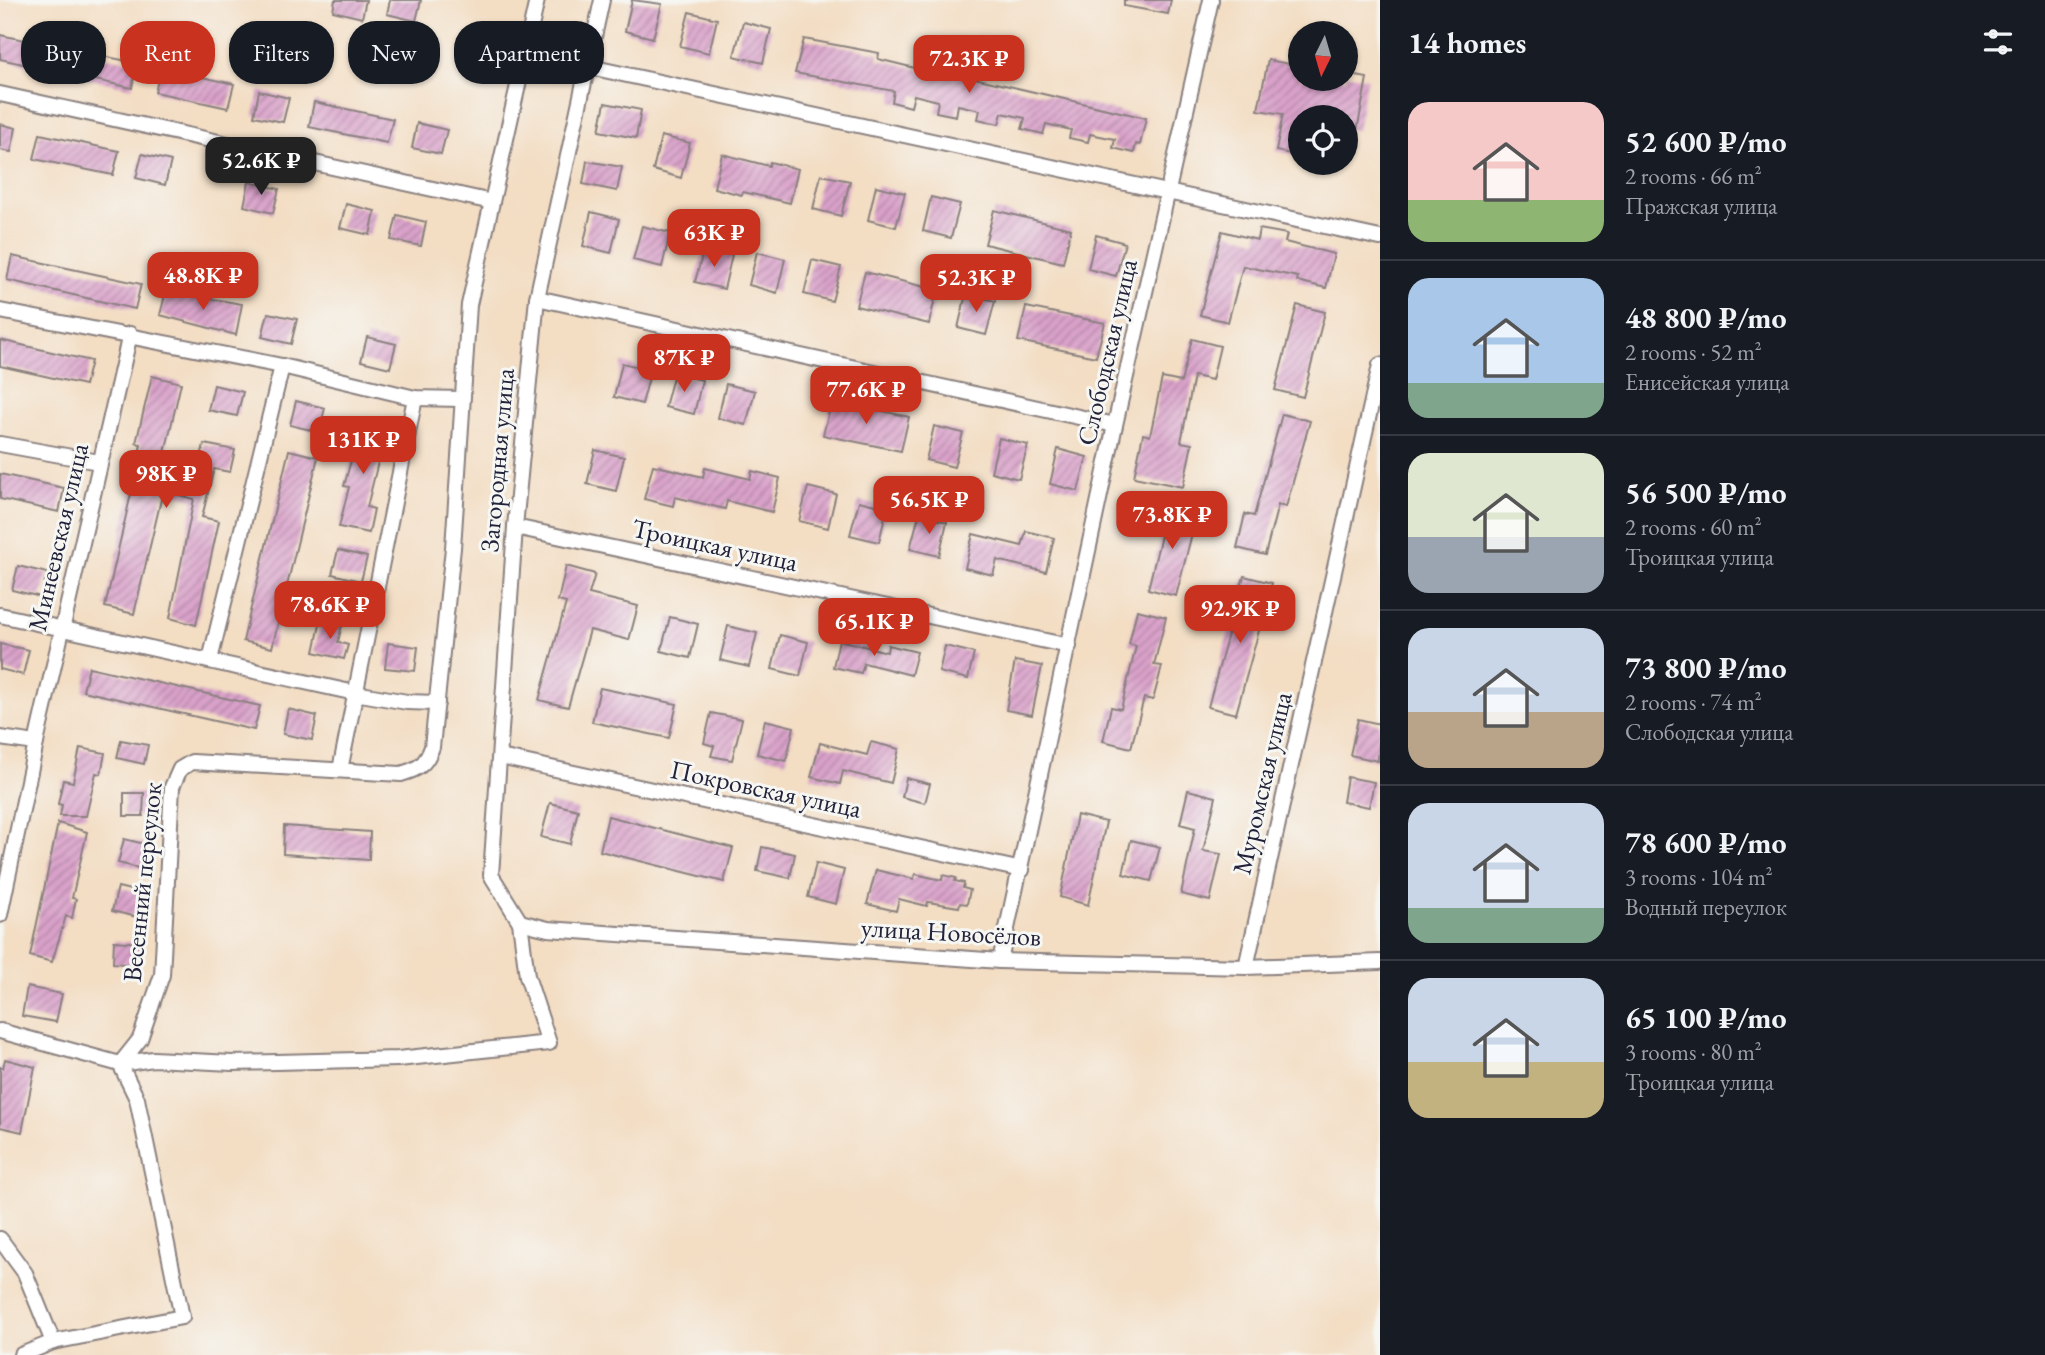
<!DOCTYPE html>
<meta charset="utf-8">
<style>
body{margin:0;font-family:"EB Garamond",serif;background:#242831;color:#f1f3f6;height:100vh;display:flex;flex-direction:column;font-size:26px;white-space:nowrap}
*{box-sizing:border-box;margin:0}
p{font-size:23px;color:#9ea1a6}
.icon{flex:none;width:38px;height:38px;fill:none;stroke:currentColor;stroke-width:2;stroke-linecap:round;stroke-linejoin:round}
.map{position:relative;flex:1;overflow:hidden}
.details{display:flex;flex-direction:column;background:#171b24;width:665px}
.details>*{flex:none}
.banner{position:absolute;left:21px;top:21px;width:665px;height:63px;display:flex;gap:14px}
.needle{width:46px;rotate:185deg}
.fabs{position:absolute;left:1288px;top:21px;display:grid;gap:14px}
.fabs a{display:grid;place-items:center;width:70px;height:70px;border-radius:50%;background:#171b24;box-shadow:0 2px 5px #0004;font-size:35px}
.price{position:absolute;translate:-50% -60px;padding:0 16px;border-radius:14px;background:#c8321e;color:#fff;font-size:23px;line-height:46px;filter:drop-shadow(0 2px 4px #0008)}
.price::after{content:'';position:absolute;left:50%;top:42px;width:21px;height:16px;margin-left:-10px;background:inherit;clip-path:polygon(0 0,100% 0,50% 100%)}
.price.selected{background:#222;color:#fff}
ul{padding:0;list-style:none}
li{display:flex;align-items:center;gap:21px;height:175px;padding:0 28px}
li+li{border-top:2px solid #363941}
li span{display:grid;place-items:center;flex:none;width:196px;height:140px;border-radius:21px;color:#555}
li>.icon{margin-inline-start:auto}
span .icon{width:84px;height:84px;fill:#fffc;stroke-width:1}
li b{font-size:30px}
h2{display:flex;justify-content:space-between;align-items:center;height:84px;padding:0 28px;font-size:30px}
.pill{padding:0 24px;border-radius:28px;background:#171b24;box-shadow:0 2px 5px #0004;font-size:24px;line-height:63px}
.pill.selected{background:#c8321e;color:#fff}
main{display:flex;flex:1;min-height:0}
.map>svg:first-child{display:block}
.building{fill:url(#building-hatch)}
.lines{fill:none;stroke-linecap:round;stroke-linejoin:round}
.minor-casing{stroke:#8a807f;stroke-width:18}
.minor{stroke:#fff;stroke-width:14}
.labels{text-anchor:middle;stroke-width:6;stroke-linejoin:round;paint-order:stroke}
.street-label{font-size:26px;fill:#22223b;stroke:#f6f6f2}
</style>
<main>
<div class="map">
<svg width="1380" height="1355" viewBox="0 0 1380 1355">
<defs>
<pattern id="building-hatch" width="6" height="6" patternUnits="userSpaceOnUse" patternTransform="scale(1.75)"><rect width="6" height="6" fill="#daa2ca"/><path d="M-1 1l2-2M0 6l6-6M5 7l2-2" fill="none" stroke="#b084a5"/></pattern>
</defs>
<rect width="100%" height="100%" fill="#f6f6f2"/>
<filter id="ink" filterUnits="userSpaceOnUse"><feTurbulence type="fractalNoise" baseFrequency=".0143" numOctaves="2"/><feDisplacementMap in="SourceGraphic" scale="14" xChannelSelector="R" yChannelSelector="G"/><feConvolveMatrix kernelMatrix="1 2 1 2 8 2 1 2 1" color-interpolation-filters="sRGB"/></filter>
<filter id="wash" filterUnits="userSpaceOnUse"><feTurbulence type="fractalNoise" baseFrequency=".00686" numOctaves="4" result="noise"/><feDisplacementMap in="SourceGraphic" scale="28" xChannelSelector="R" yChannelSelector="G"/><feGaussianBlur stdDeviation="1.57" result="paint"/><feColorMatrix in="noise" values="0 0 0 0 0 0 0 0 0 0 0 0 0 0 0 0 0 1.4 0 .05"/><feComposite in="paint" operator="in"/></filter>
<g filter="url(#wash)">
<rect width="100%" height="100%" fill="#f3ddc3"/>
<g id="blocks">
<!-- building -->
<g class="building">
<polygon points="335,0 366,0 362,18 333,11"/>
<polygon points="390,0 421,0 416,21 387,14"/>
<polygon points="632,0 662,4 653,38 625,31"/>
<polygon points="1124,0 1171,0 1168,14 1124,6"/>
<polygon points="689,12 717,19 709,53 680,46"/>
<polygon points="743,22 771,29 763,63 734,56"/>
<polygon points="0,35 137,63 132,88 0,59"/>
<polygon points="804,39 879,53 878,59 939,74 940,71 970,77 1146,118 1140,145 1136,144 1134,153 1113,148 1115,139 1090,134 1088,142 1069,138 1071,130 1046,124 1043,134 1022,129 1025,118 1002,113 999,124 978,119 980,110 958,105 956,116 936,112 938,101 914,95 911,107 892,102 894,91 795,73"/>
<polygon points="1268,60 1300,66 1300,79 1346,79 1346,74 1367,78 1357,131 1346,128 1346,117 1300,117 1300,156 1276,151 1283,114 1258,110"/>
<polygon points="161,68 234,84 228,108 155,92"/>
<polygon points="259,91 289,98 283,122 254,116"/>
<polygon points="314,102 393,119 387,143 309,127"/>
<polygon points="605,103 641,110 636,138 599,131"/>
<polygon points="417,123 447,130 441,154 412,148"/>
<polygon points="0,124 16,128 11,152 0,150"/>
<polygon points="40,134 119,151 113,175 34,159"/>
<polygon points="661,136 690,143 681,178 653,170"/>
<polygon points="142,154 171,161 165,185 136,178"/>
<polygon points="722,154 769,166 770,162 798,169 790,203 743,192 742,195 714,188"/>
<polygon points="587,161 622,167 617,191 583,184"/>
<polygon points="821,175 850,181 841,216 813,209"/>
<polygon points="249,182 279,189 273,213 244,206"/>
<polygon points="876,186 905,193 896,227 868,220"/>
<polygon points="931,197 960,204 951,238 923,231"/>
<polygon points="346,204 375,211 370,235 340,228"/>
<polygon points="994,210 1071,229 1063,263 985,244"/>
<polygon points="591,212 619,219 611,253 583,246"/>
<polygon points="397,215 426,222 421,246 391,240"/>
<polygon points="642,226 670,233 662,267 633,260"/>
<polygon points="1259,229 1287,234 1285,242 1334,254 1326,288 1297,281 1298,277 1243,266 1228,322 1200,315 1222,231 1257,240"/>
<polygon points="1096,235 1125,243 1116,276 1088,269"/>
<polygon points="704,248 732,255 724,289 695,282"/>
<polygon points="757,252 785,259 777,293 749,285"/>
<polygon points="12,256 141,284 135,309 7,280"/>
<polygon points="812,260 841,267 832,301 804,294"/>
<polygon points="865,272 937,290 929,324 856,306"/>
<polygon points="166,291 242,304 236,335 160,315"/>
<polygon points="966,294 995,301 986,335 958,328"/>
<polygon points="1297,305 1325,312 1303,397 1275,390"/>
<polygon points="1026,307 1105,323 1096,357 1018,341"/>
<polygon points="268,313 297,319 291,344 262,337"/>
<polygon points="367,337 396,344 390,368 361,361"/>
<polygon points="1192,339 1220,346 1212,380 1194,376 1181,442 1192,444 1183,487 1134,477 1143,434 1150,436 1162,378 1181,382"/>
<polygon points="0,340 91,361 85,385 0,366"/>
<polygon points="622,363 651,370 642,404 614,397"/>
<polygon points="674,373 702,380 694,414 665,407"/>
<polygon points="152,376 181,383 162,466 198,471 204,444 235,450 230,472 214,469 202,517 219,521 196,625 170,618 194,499 163,491 134,614 105,607 133,485 141,444 136,443"/>
<polygon points="726,384 755,391 746,425 718,418"/>
<polygon points="214,385 243,392 237,416 208,410"/>
<polygon points="832,400 909,417 901,451 823,435"/>
<polygon points="296,401 325,408 319,432 290,425"/>
<polygon points="1282,414 1310,421 1286,507 1278,505 1265,555 1237,548 1245,514 1254,516"/>
<polygon points="362,420 391,427 385,451 381,450 367,507 374,509 369,533 339,527 349,487 344,486"/>
<polygon points="934,426 963,433 954,467 926,460"/>
<polygon points="999,438 1028,445 1019,479 991,472"/>
<polygon points="1058,449 1087,457 1078,491 1050,484"/>
<polygon points="289,450 318,457 272,648 243,641"/>
<polygon points="595,450 624,457 616,491 587,484"/>
<polygon points="653,465 703,477 705,468 750,479 752,471 780,478 772,512 727,501 725,509 675,497 673,506 644,499"/>
<polygon points="0,474 64,488 59,512 0,499"/>
<polygon points="808,487 836,494 828,528 799,521"/>
<polygon points="859,501 887,508 879,542 850,535"/>
<polygon points="1168,507 1197,514 1176,596 1148,589"/>
<polygon points="919,515 947,522 939,556 910,549"/>
<polygon points="1026,531 1054,538 1046,572 997,560 993,575 965,568 973,534 1022,546"/>
<polygon points="338,550 367,557 361,581 332,574"/>
<polygon points="18,566 47,573 41,597 12,590"/>
<polygon points="566,566 595,574 589,594 638,606 629,640 590,630 568,707 539,700 566,603 558,601"/>
<polygon points="1244,576 1272,583 1236,714 1208,707"/>
<polygon points="1137,610 1166,617 1154,665 1162,666 1153,700 1144,698 1131,748 1103,741 1111,707 1121,709 1136,646 1129,644"/>
<polygon points="670,617 698,624 690,658 661,651"/>
<polygon points="321,620 342,625 338,642 348,645 344,659 314,652"/>
<polygon points="728,626 757,633 749,667 720,660"/>
<polygon points="780,635 808,642 800,676 772,669"/>
<polygon points="839,640 887,652 888,645 917,652 911,675 864,663 861,673 833,667"/>
<polygon points="388,643 418,647 415,671 385,668"/>
<polygon points="0,644 29,650 23,675 0,669"/>
<polygon points="945,646 974,653 968,679 939,672"/>
<polygon points="1015,661 1042,666 1032,715 1006,710"/>
<polygon points="89,667 260,706 254,730 83,691"/>
<polygon points="600,688 677,704 669,738 592,722"/>
<polygon points="288,709 317,716 312,740 283,734"/>
<polygon points="711,713 742,719 732,760 711,756 714,746 704,743"/>
<polygon points="1358,719 1380,724 1378,761 1350,755"/>
<polygon points="765,720 794,727 786,761 757,754"/>
<polygon points="121,740 148,745 144,764 117,758"/>
<polygon points="871,742 899,749 891,783 843,771 840,784 811,777 820,743 867,755"/>
<polygon points="80,748 105,753 101,774 96,773 86,816 60,816 62,805 58,804 63,780 73,782"/>
<polygon points="1347,777 1374,782 1369,807 1343,802"/>
<polygon points="906,778 930,784 925,803 902,797"/>
<polygon points="1188,790 1216,797 1203,851 1221,854 1210,901 1181,894 1195,828 1180,824"/>
<polygon points="124,793 144,793 143,816 124,816"/>
<polygon points="550,803 578,810 570,844 541,837"/>
<polygon points="1077,815 1106,822 1088,905 1060,897"/>
<polygon points="608,816 733,848 724,882 600,851"/>
<polygon points="58,823 87,832 72,898 76,899 72,918 66,916 52,962 30,956"/>
<polygon points="284,826 370,832 369,860 283,854"/>
<polygon points="124,839 153,846 147,870 118,863"/>
<polygon points="1131,840 1160,847 1151,881 1123,874"/>
<polygon points="762,847 795,854 790,878 757,871"/>
<polygon points="816,863 844,870 836,904 808,897"/>
<polygon points="876,870 914,879 915,874 942,880 943,875 956,878 955,881 964,883 963,888 970,890 967,904 960,903 959,907 928,902 927,906 899,899 896,911 867,904"/>
<polygon points="118,887 147,894 141,918 112,911"/>
<polygon points="114,941 140,943 138,965 113,963"/>
<polygon points="27,987 62,994 56,1022 22,1016"/>
<polygon points="5,1059 35,1067 22,1132 0,1127 0,1067 3,1068"/>
</g>
</g>
</g>
<g filter="url(#ink)">
<use href="#blocks" fill-opacity="0" stroke="#8a807f" stroke-width="2"/>
<g class="lines">
<defs>
<g id="minor">
<polyline points="590,67 1380,238"/>
<polyline points="0,94 492,202"/>
<polyline points="537,298 1115,425"/>
<polyline points="0,311 282,366 415,398 461,399"/>
<polyline points="0,444 99,462"/>
<polyline points="515,527 1069,646"/>
<polyline points="0,615 355,693 407,702 437,703"/>
<polyline points="210,660 282,366"/>
<polyline points="0,738 36,743"/>
<polyline points="500,757 1022,870"/>
<polyline points="340,770 415,398"/>
<polyline points="0,915 36,743 130,334"/>
<polyline points="520,922 548,929 1000,961 1246,967 1380,962"/>
<polyline points="1000,961 1115,425 1211,0"/>
<polyline points="1246,967 1380,365"/>
<polyline points="0,1031 120,1064 153,1059 232,1063 398,1059 549,1043 527,976 520,922 491,875 515,527 537,298 602,0"/>
<path d="M120,1064l20,-25 22,-64 10,-188 8,-18 12,-7 209,12c18,-5 25,-10 31,-27l21,-199 16,-243 68,-305"/>
<polyline points="0,1239 25,1273 53,1342"/>
<polyline points="21,1355 53,1342 182,1317 137,1099 120,1064"/>
</g>
</defs>
<!-- minor casing -->
<use href="#minor" class="minor-casing"/>
<!-- minor -->
<use href="#minor" class="minor"/>
</g>
</g>
<g class="labels">
<!-- street labels -->
<g class="street-label">
<text transform="translate(1107 352) rotate(-77)" y="9">Слободская улица</text>
<text transform="translate(497 460) rotate(-85)" y="9">Загородная улица</text>
<text transform="translate(58 537) rotate(-77)" y="9">Минеевская улица</text>
<text transform="translate(715 545) rotate(12)" y="9">Троицкая улица</text>
<text transform="translate(1262 783) rotate(-77)" y="9">Муромская улица</text>
<text transform="translate(766 789) rotate(12)" y="9">Покровская улица</text>
<text transform="translate(142 882) rotate(-84)" y="9">Весенний переулок</text>
<text transform="translate(951 932) rotate(3)" y="9">улица Новосёлов</text>
</g>
</g>
</svg>
<div class="fabs">
<a><svg class="needle" viewBox="-14 -14 28 28"><path d="M0-13l5 13h-10z" fill="#e53935"/><path d="M0 13l5-13h-10z" fill="#9ea1a6"/></svg></a>
<a><svg class="icon" aria-label="locate" viewBox="0 0 24 24"><circle cx="12" cy="12" r="6"/><path d="M12 2v4M12 18v4M2 12h4M18 12h4"/></svg></a>
</div>
<b class="price" style="left:969px;top:95px">72.3K ₽</b>
<b class="price selected" style="left:261px;top:197px">52.6K ₽</b>
<b class="price" style="left:714px;top:269px">63K ₽</b>
<b class="price" style="left:203px;top:312px">48.8K ₽</b>
<b class="price" style="left:976px;top:314px">52.3K ₽</b>
<b class="price" style="left:684px;top:394px">87K ₽</b>
<b class="price" style="left:866px;top:426px">77.6K ₽</b>
<b class="price" style="left:363px;top:476px">131K ₽</b>
<b class="price" style="left:166px;top:510px">98K ₽</b>
<b class="price" style="left:929px;top:536px">56.5K ₽</b>
<b class="price" style="left:1172px;top:551px">73.8K ₽</b>
<b class="price" style="left:330px;top:641px">78.6K ₽</b>
<b class="price" style="left:1240px;top:645px">92.9K ₽</b>
<b class="price" style="left:874px;top:658px">65.1K ₽</b>
<div class="banner">
<a class="pill">Buy</a>
<a class="pill selected">Rent</a>
<a class="pill">Filters</a>
<a class="pill">New</a>
<a class="pill">Apartment</a>
</div>
</div>
<section class="details">
<h2>14 homes<svg class="icon" aria-label="filters" viewBox="0 0 24 24"><path d="M4 7h16M4 17h16"/><circle cx="9" cy="7" r="2"/><circle cx="15" cy="17" r="2"/></svg></h2>
<ul>
<li><span style="background:linear-gradient(#f6c9c9 70%,#8fb573 0)"><svg class="icon" aria-label="home" viewBox="0 0 24 24"><path d="M3 11l9-7 9 7M6 9v11h12V9"/></svg></span><div><b>52 600 ₽/mo</b><p>2 rooms · 66 m²</p><p>Пражская улица</p></div></li>
<li><span style="background:linear-gradient(#a9c7e8 75%,#7fa58c 0)"><svg class="icon" aria-label="home" viewBox="0 0 24 24"><path d="M3 11l9-7 9 7M6 9v11h12V9"/></svg></span><div><b>48 800 ₽/mo</b><p>2 rooms · 52 m²</p><p>Енисейская улица</p></div></li>
<li><span style="background:linear-gradient(#dfe7d0 60%,#9aa5b1 0)"><svg class="icon" aria-label="home" viewBox="0 0 24 24"><path d="M3 11l9-7 9 7M6 9v11h12V9"/></svg></span><div><b>56 500 ₽/mo</b><p>2 rooms · 60 m²</p><p>Троицкая улица</p></div></li>
<li><span style="background:linear-gradient(#c9d6e8 60%,#b9a48a 0)"><svg class="icon" aria-label="home" viewBox="0 0 24 24"><path d="M3 11l9-7 9 7M6 9v11h12V9"/></svg></span><div><b>73 800 ₽/mo</b><p>2 rooms · 74 m²</p><p>Слободская улица</p></div></li>
<li><span style="background:linear-gradient(#c9d6e8 75%,#7fa58c 0)"><svg class="icon" aria-label="home" viewBox="0 0 24 24"><path d="M3 11l9-7 9 7M6 9v11h12V9"/></svg></span><div><b>78 600 ₽/mo</b><p>3 rooms · 104 m²</p><p>Водный переулок</p></div></li>
<li><span style="background:linear-gradient(#c9d6e8 60%,#c2b280 0)"><svg class="icon" aria-label="home" viewBox="0 0 24 24"><path d="M3 11l9-7 9 7M6 9v11h12V9"/></svg></span><div><b>65 100 ₽/mo</b><p>3 rooms · 80 m²</p><p>Троицкая улица</p></div></li>
</ul>
</section>
</main>
